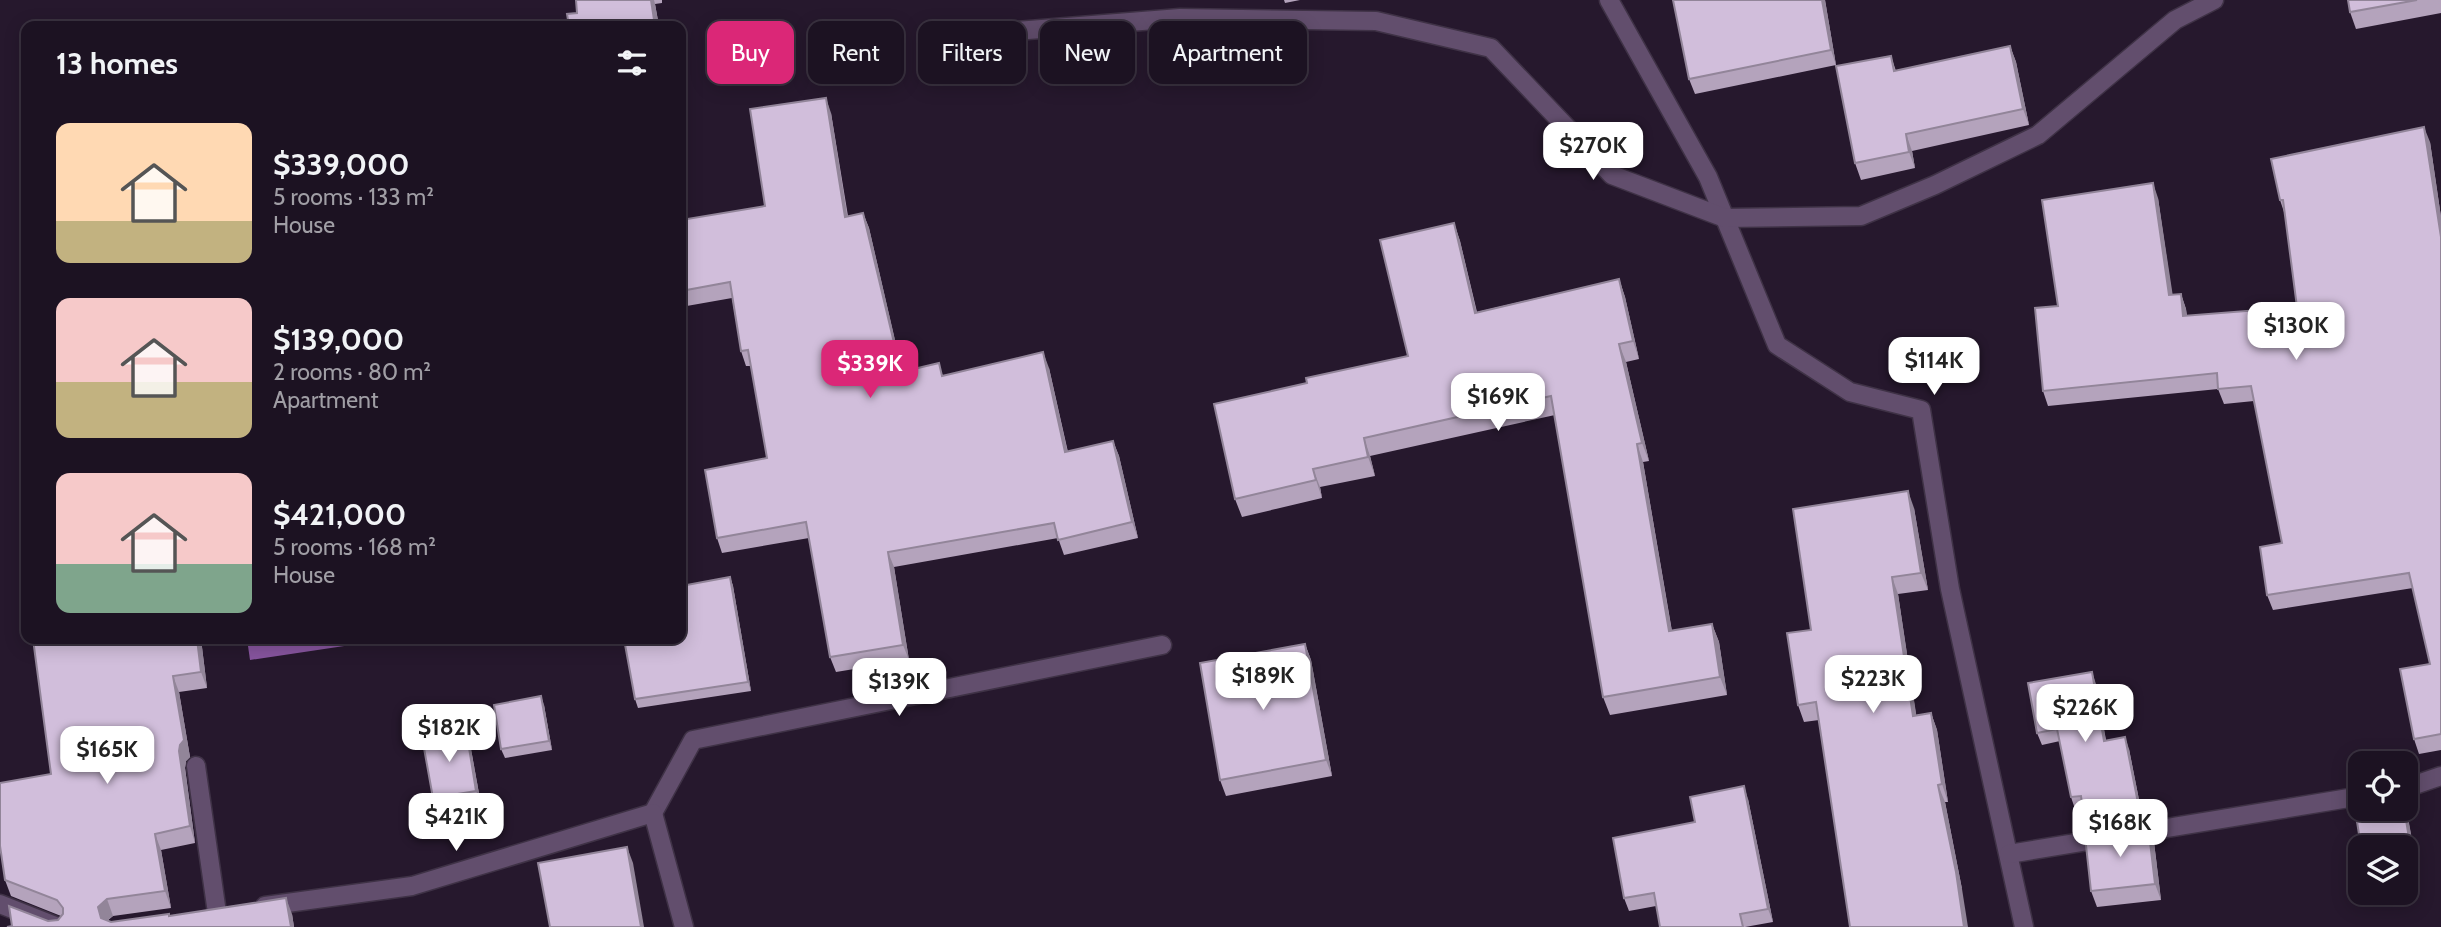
<!DOCTYPE html>
<meta charset="utf-8">
<style>
body{margin:0;font-family:Cabin,sans-serif;background:#29202f;color:#f1f3f6;height:100vh;display:flex;flex-direction:column;font-size:26px;white-space:nowrap}
*{box-sizing:border-box;margin:0}
p{font-size:23px;color:#a09ea5}
.icon{flex:none;width:38px;height:38px;fill:none;stroke:currentColor;stroke-width:2;stroke-linecap:round;stroke-linejoin:round}
.map{position:relative;flex:1;overflow:hidden}
.panel{position:absolute;left:21px;top:21px;width:665px;height:623px;display:flex;flex-direction:column;background:#1c1222;border-radius:14px;box-shadow:0 4px 18px #0003,0 0 0 2px #3a3240}
.panel>*{flex:none}
.top-card{position:absolute;left:707px;top:21px;width:665px;height:63px;display:flex;gap:14px}
.controls{position:absolute;left:2348px;top:751px;display:grid;gap:14px}
.controls a{display:grid;place-items:center;width:70px;height:70px;border-radius:14px;background:#1c1222;box-shadow:0 4px 18px #0003,0 0 0 2px #3a3240;font-size:35px}
.price{position:absolute;translate:-50% -60px;padding:0 16px;border-radius:14px;background:#fff;color:#222;font-size:23px;line-height:46px;filter:drop-shadow(0 2px 4px #0008)}
.price::after{content:'';position:absolute;left:50%;top:42px;width:21px;height:16px;margin-left:-10px;background:inherit;clip-path:polygon(0 0,100% 0,50% 100%)}
.price.on{background:#db2777;color:#fff}
ul{padding:0;list-style:none}
li{display:flex;align-items:center;gap:21px;height:175px;padding:0 35px}
li span{display:grid;place-items:center;flex:none;width:196px;height:140px;border-radius:14px;color:#555}
li>.icon{margin-inline-start:auto}
span .icon{width:84px;height:84px;fill:#fffc;stroke-width:1}
li b{font-size:30px}
h2{display:flex;justify-content:space-between;align-items:center;height:84px;padding:0 35px;font-size:30px}
.tag{padding:0 24px;border-radius:14px;background:#1c1222;box-shadow:0 4px 18px #0003,0 0 0 2px #3a3240;font-size:24px;line-height:63px}
.tag.on{background:#db2777;color:#fff}
.map>svg:first-child{display:block}
.water{fill:#87559f}
.lines{fill:none;stroke-linecap:round;stroke-linejoin:round}
.minor-casing{stroke:#3f3246;stroke-width:21}
.minor{stroke:#624e6d;stroke-width:18}
.wall{fill:#b4a3bc}
.shaded-wall{fill:#928599}
.building{fill:#d1bedb;stroke:#928599;stroke-width:2}
</style>
<div class="map">
<svg width="2441" height="927" viewBox="0 0 2441 927">
<rect width="100%" height="100%" fill="#26182d"/>
<!-- water -->
<polygon class="water" points="247,639 391,639 250,660"/>
<g class="lines">
<defs>
<g id="minor">
<polyline points="1609,0 1708,177 1777,345 1850,392 1921,410 1950,589 2024,927"/>
<polyline points="939,37 1180,18 1376,21 1491,48 1612,175 1725,218 1861,216 1935,185 2038,135 2175,20 2214,0"/>
<polyline points="196,766 217,913"/>
<polyline points="2406,788 2441,776"/>
<polyline points="653,813 693,740 1162,645"/>
<polyline points="2009,854 2361,796"/>
<polyline points="0,904 58,927"/>
<polyline points="265,906 412,886 653,813 684,927"/>
</g>
</defs>
<!-- minor casing -->
<use href="#minor" class="minor-casing"/>
<!-- minor -->
<use href="#minor" class="minor"/>
</g>
<!-- wall -->
<g class="wall">
<polygon points="576,0 662,0 662,3 655,4 659,26 569,26 577,13"/>
<polygon points="1284,0 1300,0 1285,3"/>
<polygon points="1673,0 1825,0 1836,65 1695,94 1689,79"/>
<polygon points="2348,0 2441,0 2441,13 2356,29 2350,12"/>
<polygon points="2010,46 2016,62 2029,125 1912,151 1915,168 1861,180 1855,163 1891,56 1896,71"/>
<polygon points="831,113 848,216 863,213 869,228 902,371 944,376 1049,368 1068,452 1113,441 1119,456 1138,538 1064,555 1058,538 894,567 909,660 836,672 830,657 809,538 722,553 717,538 767,458 751,366 746,366 741,351 732,298 681,307 681,220 765,206"/>
<polygon points="2430,142 2441,217 2441,750 2419,754 2414,739 2430,664 2413,588 2273,610 2267,595 2282,543 2254,401 2224,404 2218,389 2048,406 2043,391 2058,306 2158,198 2172,295 2181,294 2186,309 2187,316 2297,307 2285,215 2280,200"/>
<polygon points="1454,223 1460,241 1477,312 1619,279 1625,297 1639,359 1626,362 1649,461 1643,462 1672,631 1712,624 1719,642 1727,695 1610,715 1603,697 1555,415 1370,456 1375,476 1320,487 1322,498 1242,517 1235,499 1307,383 1408,356"/>
<polygon points="1914,508 1928,590 1898,594 1916,715 1931,713 1937,730 1948,802 1945,802 1962,889 1819,720 1804,722 1798,705 1811,630"/>
<polygon points="730,577 733,586 751,691 638,708 635,699"/>
<polygon points="201,639 207,688 179,692 190,757 186,761 185,768 195,843 161,850 171,908 113,916 107,921 111,922 170,916 292,914 294,927 48,921 58,920 61,916 11,896 5,880 51,774"/>
<polygon points="1305,644 1311,660 1332,776 1226,796 1220,780"/>
<polygon points="2096,684 2106,740 2129,749 2143,820 2088,829 2084,817 2083,808 2075,809 2071,797 2060,741 2042,745 2037,733"/>
<polygon points="544,705 552,750 505,758 501,749"/>
<polygon points="469,738 480,799 436,807 433,798"/>
<polygon points="1748,799 1773,922 1745,927 1660,927 1656,906 1629,911 1624,898 1695,822"/>
<polygon points="2406,808 2420,884 2406,886"/>
<polygon points="2148,825 2154,842 2161,900 2097,907 2091,891"/>
</g>
<!-- shaded-wall -->
<g class="shaded-wall">
<polygon points="651,0 654,0 655,4 659,26 655,26"/>
<polygon points="1822,0 1825,0 1836,65 1831,50"/>
<polygon points="2010,46 2016,62 2029,125 2023,109"/>
<polygon points="826,98 831,113 850,233 845,217"/>
<polygon points="2424,127 2430,142 2441,217 2441,237"/>
<polygon points="1906,134 1912,151 1915,168 1909,152"/>
<polygon points="2153,183 2158,198 2175,310 2169,295"/>
<polygon points="863,213 869,228 906,387 901,372"/>
<polygon points="1454,223 1460,241 1481,331 1475,313"/>
<polygon points="1619,279 1625,297 1639,359 1633,341"/>
<polygon points="2181,294 2186,309 2188,331 2183,316"/>
<polygon points="1619,344 1626,362 1649,461 1642,443"/>
<polygon points="1043,352 1049,368 1071,467 1065,452"/>
<polygon points="1364,438 1370,456 1375,476 1368,457"/>
<polygon points="1113,441 1119,456 1138,538 1132,522"/>
<polygon points="1637,444 1643,462 1675,650 1669,631"/>
<polygon points="1313,469 1320,487 1322,498 1316,480"/>
<polygon points="1908,491 1914,508 1928,590 1921,573"/>
<polygon points="888,552 894,567 909,660 903,645"/>
<polygon points="730,577 733,586 751,691 748,682"/>
<polygon points="1892,577 1898,594 1919,733 1913,716"/>
<polygon points="1712,624 1719,642 1727,695 1720,677"/>
<polygon points="197,639 201,639 207,688 201,672"/>
<polygon points="1305,644 1311,660 1332,776 1326,760"/>
<polygon points="2092,672 2096,684 2108,753 2104,741"/>
<polygon points="173,676 179,692 190,757 186,761 185,768 195,843 190,826 179,751"/>
<polygon points="541,696 544,705 552,750 549,741"/>
<polygon points="1931,713 1937,730 1948,802 1942,784"/>
<polygon points="466,729 469,738 480,799 476,791"/>
<polygon points="2125,737 2129,749 2143,820 2139,808"/>
<polygon points="1938,785 1945,802 1962,889 1968,927 1964,927"/>
<polygon points="1744,786 1748,799 1773,922 1768,909"/>
<polygon points="2406,806 2420,884 2414,868 2404,808 2406,808"/>
<polygon points="2148,825 2154,842 2161,900 2155,884"/>
<polygon points="155,834 161,850 171,908 165,891"/>
<polygon points="627,847 633,863 644,927 641,927"/>
<polygon points="286,898 292,914 294,927 291,927"/>
<polygon points="107,899 113,916 104,923 101,918 98,907"/>
</g>
<!-- building -->
<g class="building">
<polygon points="576,0 651,0 655,26 569,26 567,14 577,13"/>
<polygon points="1673,0 1822,0 1831,50 1689,79"/>
<polygon points="2348,0 2417,0 2350,12"/>
<polygon points="2010,46 2023,109 1906,134 1909,152 1855,163 1836,66 1891,56 1894,71"/>
<polygon points="826,98 845,217 863,213 901,372 939,363 942,376 1043,352 1065,452 1113,441 1132,522 1058,540 1054,523 888,552 903,645 830,657 806,522 717,538 705,470 767,458 748,350 741,351 730,282 681,291 681,220 765,206 750,109"/>
<polygon points="2424,127 2441,237 2441,734 2414,739 2400,669 2430,664 2409,573 2267,595 2260,547 2282,543 2251,386 2218,389 2217,373 2043,391 2035,308 2058,306 2042,200 2153,183 2169,295 2181,294 2183,316 2297,307 2283,200 2280,200 2271,159"/>
<polygon points="1454,223 1475,313 1619,279 1633,341 1619,344 1642,443 1637,444 1669,631 1712,624 1720,677 1603,697 1551,396 1364,438 1368,457 1313,469 1316,480 1235,499 1214,404 1307,383 1306,378 1408,356 1380,240"/>
<polygon points="1908,491 1921,573 1892,577 1913,716 1931,713 1942,784 1938,785 1956,872 1964,927 1850,927 1816,702 1798,705 1787,633 1811,630 1793,509"/>
<polygon points="730,577 748,682 635,699 624,639 681,639 681,586"/>
<polygon points="33,639 197,639 201,672 173,676 184,740 180,745 179,751 190,826 155,834 165,891 107,899 98,907 101,918 111,922 169,914 169,916 286,898 291,927 7,927 12,926 9,906 48,921 58,920 63,914 63,908 57,900 5,880 0,846 0,783 51,774"/>
<polygon points="1305,644 1326,760 1220,780 1200,663"/>
<polygon points="2092,672 2104,741 2125,737 2139,808 2084,817 2081,796 2071,797 2057,729 2037,733 2028,683"/>
<polygon points="541,696 549,741 501,749 494,705"/>
<polygon points="466,729 476,791 433,798 422,737"/>
<polygon points="1744,786 1768,909 1740,914 1743,927 1660,927 1654,893 1624,898 1613,838 1695,822 1690,797"/>
<polygon points="2361,795 2361,808 2404,808 2414,868 2406,869 2406,847 2361,847 2353,796"/>
<polygon points="2148,825 2155,884 2091,891 2085,836"/>
<polygon points="627,847 641,927 550,927 538,863"/>
</g>
</svg>
<div class="controls">
<a><svg class="icon" aria-label="locate" viewBox="0 0 24 24"><circle cx="12" cy="12" r="6"/><path d="M12 2v4M12 18v4M2 12h4M18 12h4"/></svg></a>
<a><svg class="icon" aria-label="layers" viewBox="0 0 24 24"><path d="M12 4l9 5-9 5-9-5zM3 14l9 5 9-5"/></svg></a>
</div>
<b class="price" style="left:1593px;top:182px">$270K</b>
<b class="price" style="left:2296px;top:362px">$130K</b>
<b class="price" style="left:1934px;top:397px">$114K</b>
<b class="price on" style="left:870px;top:400px">$339K</b>
<b class="price" style="left:1498px;top:433px">$169K</b>
<b class="price" style="left:1263px;top:712px">$189K</b>
<b class="price" style="left:1873px;top:715px">$223K</b>
<b class="price" style="left:899px;top:718px">$139K</b>
<b class="price" style="left:2085px;top:744px">$226K</b>
<b class="price" style="left:449px;top:764px">$182K</b>
<b class="price" style="left:107px;top:786px">$165K</b>
<b class="price" style="left:456px;top:853px">$421K</b>
<b class="price" style="left:2120px;top:859px">$168K</b>
<div class="top-card">
<a class="tag on">Buy</a>
<a class="tag">Rent</a>
<a class="tag">Filters</a>
<a class="tag">New</a>
<a class="tag">Apartment</a>
</div>
<section class="panel">
<h2>13 homes<svg class="icon" aria-label="filters" viewBox="0 0 24 24"><path d="M4 7h16M4 17h16"/><circle cx="9" cy="7" r="2"/><circle cx="15" cy="17" r="2"/></svg></h2>
<ul>
<li><span style="background:linear-gradient(#ffd9b3 70%,#c2b280 0)"><svg class="icon" aria-label="home" viewBox="0 0 24 24"><path d="M3 11l9-7 9 7M6 9v11h12V9"/></svg></span><div><b>$339,000</b><p>5 rooms · 133 m²</p><p>House</p></div></li>
<li><span style="background:linear-gradient(#f6c9c9 60%,#c2b280 0)"><svg class="icon" aria-label="home" viewBox="0 0 24 24"><path d="M3 11l9-7 9 7M6 9v11h12V9"/></svg></span><div><b>$139,000</b><p>2 rooms · 80 m²</p><p>Apartment</p></div></li>
<li><span style="background:linear-gradient(#f6c9c9 65%,#7fa58c 0)"><svg class="icon" aria-label="home" viewBox="0 0 24 24"><path d="M3 11l9-7 9 7M6 9v11h12V9"/></svg></span><div><b>$421,000</b><p>5 rooms · 168 m²</p><p>House</p></div></li>
</ul>
</section>
</div>
